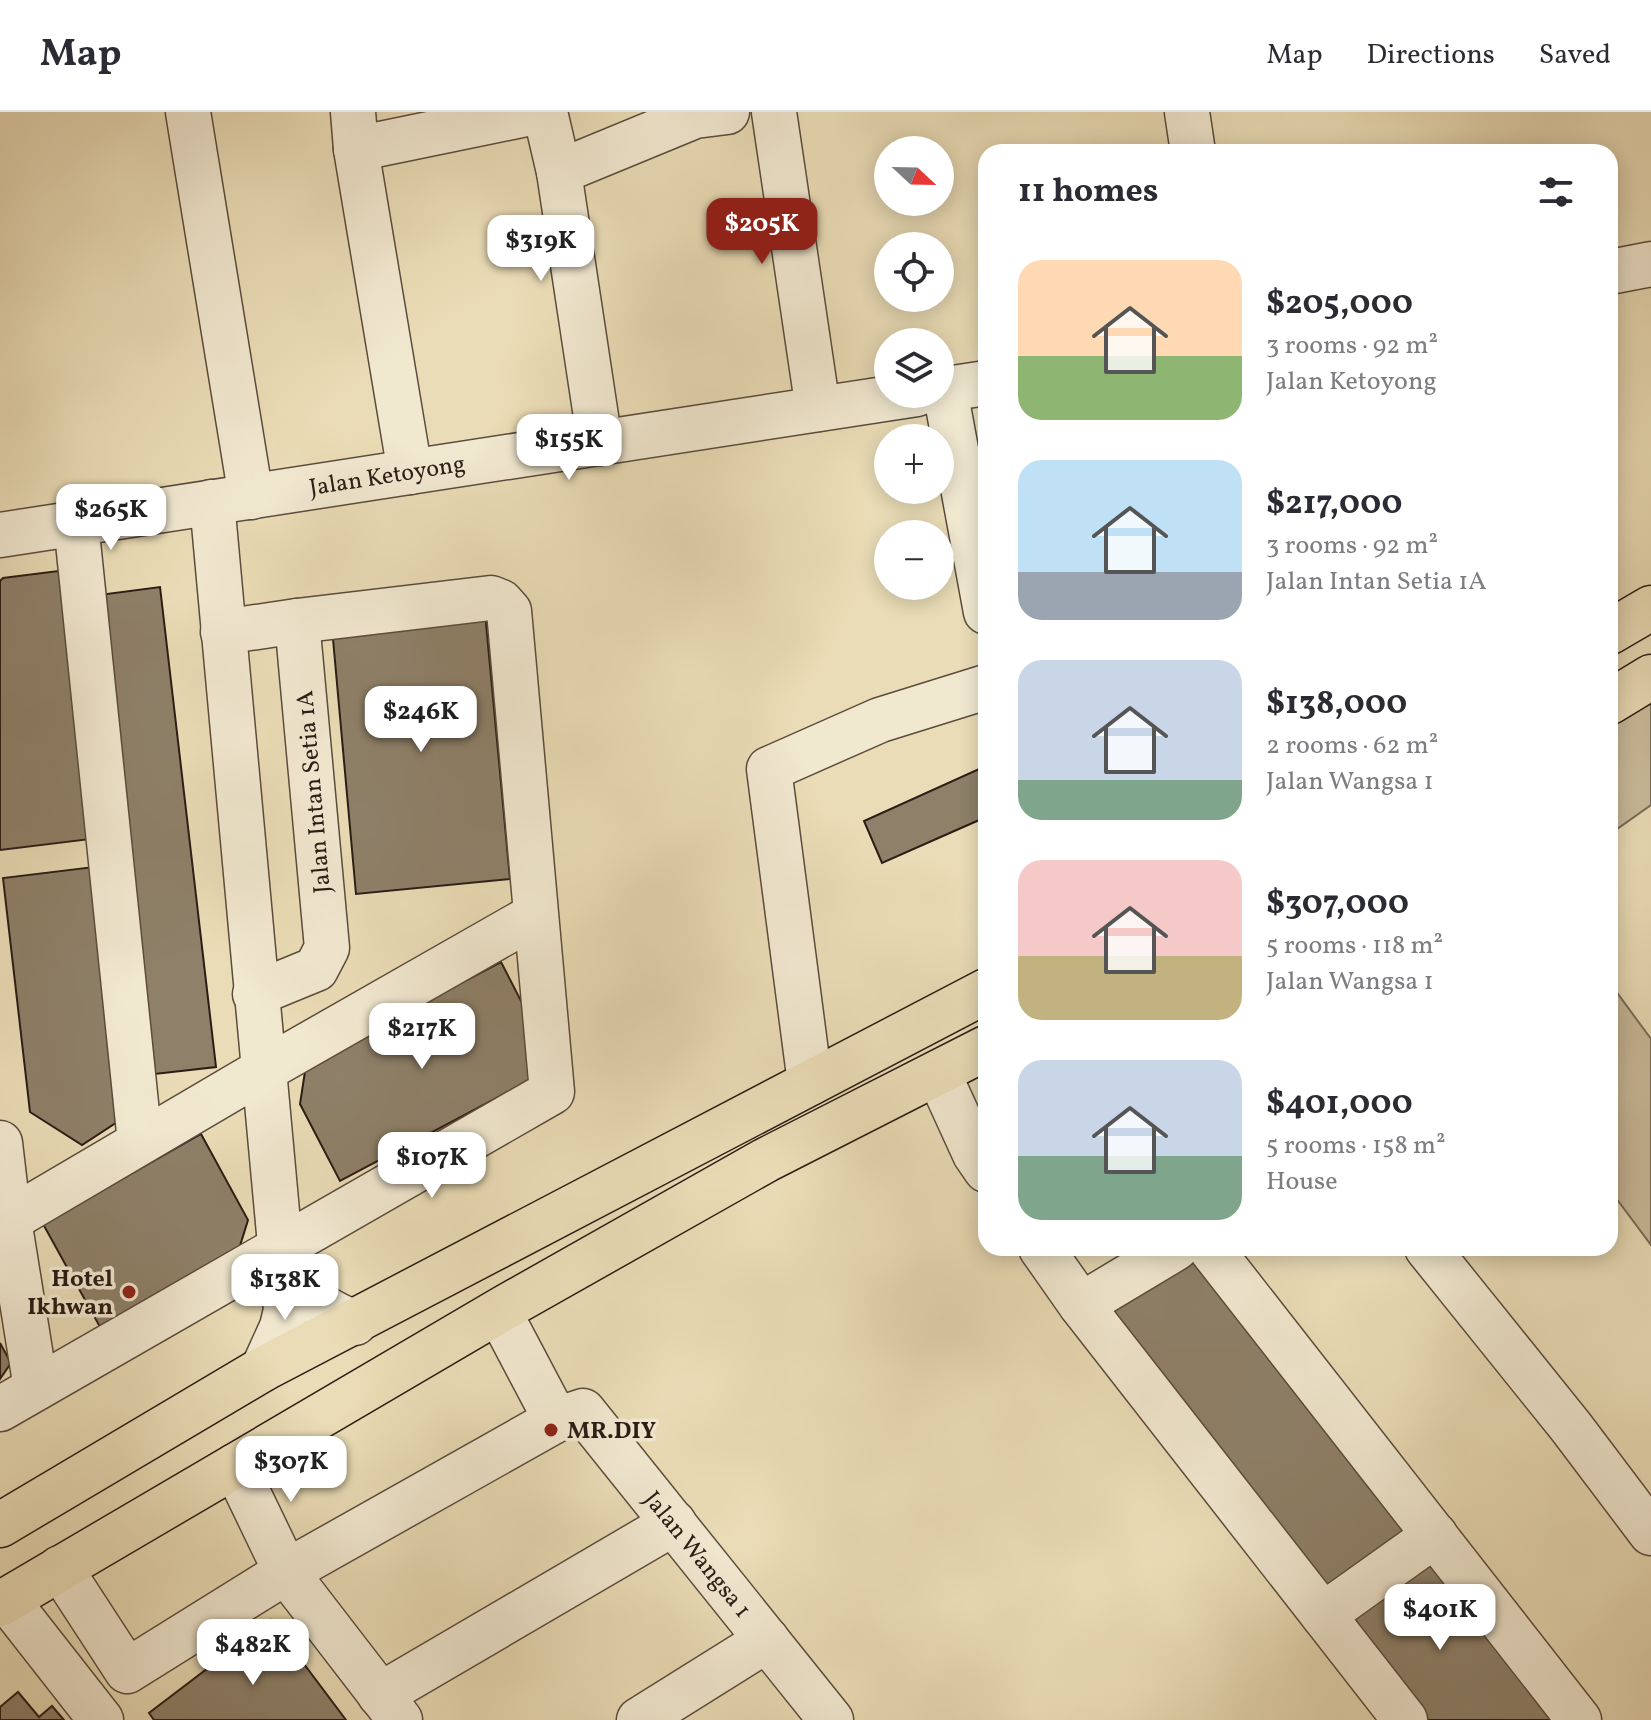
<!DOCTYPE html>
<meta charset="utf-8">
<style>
body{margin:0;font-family:Vollkorn,serif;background:#f7f7f7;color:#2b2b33;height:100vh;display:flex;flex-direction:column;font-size:30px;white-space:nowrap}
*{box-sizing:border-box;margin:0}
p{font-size:26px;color:#7c7c81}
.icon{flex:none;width:44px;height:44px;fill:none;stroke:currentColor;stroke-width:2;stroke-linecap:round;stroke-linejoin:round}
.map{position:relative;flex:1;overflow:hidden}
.sheet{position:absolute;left:978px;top:32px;width:640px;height:1112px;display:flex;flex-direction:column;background:#fff;border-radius:24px;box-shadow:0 4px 20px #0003}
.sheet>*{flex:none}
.needle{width:52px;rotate:112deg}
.tools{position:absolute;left:874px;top:24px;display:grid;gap:16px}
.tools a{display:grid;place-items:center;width:80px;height:80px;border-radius:50%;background:#fff;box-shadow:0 4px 20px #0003;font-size:40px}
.price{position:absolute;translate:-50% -68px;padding:0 18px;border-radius:16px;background:#fff;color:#222;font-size:26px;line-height:52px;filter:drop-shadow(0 2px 4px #0008)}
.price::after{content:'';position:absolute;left:50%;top:48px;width:24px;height:18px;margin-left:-12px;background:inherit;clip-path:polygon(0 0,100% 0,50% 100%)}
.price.on{background:#8f2418;color:#fff}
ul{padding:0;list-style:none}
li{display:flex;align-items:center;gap:24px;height:200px;padding:0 40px}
li span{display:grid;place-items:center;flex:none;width:224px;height:160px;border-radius:24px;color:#555}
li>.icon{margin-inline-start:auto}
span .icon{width:96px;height:96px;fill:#fffc;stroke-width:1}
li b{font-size:34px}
h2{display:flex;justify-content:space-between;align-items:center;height:96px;padding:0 40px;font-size:34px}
header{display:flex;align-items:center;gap:48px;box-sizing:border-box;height:112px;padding:0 40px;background:#fff;border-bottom:2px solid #e1e1e2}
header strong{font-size:38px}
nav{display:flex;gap:44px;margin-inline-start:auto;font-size:28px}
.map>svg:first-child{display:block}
.green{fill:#cabb9b;stroke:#7a6c58;stroke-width:2}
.building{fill:#8e8069;stroke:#2b1c15;stroke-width:2}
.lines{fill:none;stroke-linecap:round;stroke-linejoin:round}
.minor-casing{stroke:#5b4c3d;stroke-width:47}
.major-casing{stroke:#2b1c15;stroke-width:47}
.minor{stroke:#f1e8d0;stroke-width:44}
.major{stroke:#eadcb6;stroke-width:44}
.poi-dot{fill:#8f2418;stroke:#f1e8d0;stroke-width:3}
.labels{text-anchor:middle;stroke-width:7;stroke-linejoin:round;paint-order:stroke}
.street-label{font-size:24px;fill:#2b1c15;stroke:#f1e8d0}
.poi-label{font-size:24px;font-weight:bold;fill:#2b1c15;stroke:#f1e8d0;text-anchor:end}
</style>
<header>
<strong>Map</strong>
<nav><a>Map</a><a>Directions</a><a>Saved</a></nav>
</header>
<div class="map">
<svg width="1651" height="1608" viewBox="0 0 1651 1608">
<rect width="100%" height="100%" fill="#eadcb6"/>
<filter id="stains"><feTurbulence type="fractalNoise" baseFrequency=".0025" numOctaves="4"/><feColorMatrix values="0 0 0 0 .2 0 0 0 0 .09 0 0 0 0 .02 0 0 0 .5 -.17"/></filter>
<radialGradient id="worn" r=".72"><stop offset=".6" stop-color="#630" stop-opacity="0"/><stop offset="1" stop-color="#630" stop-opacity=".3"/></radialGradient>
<!-- green -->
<g class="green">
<polygon points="1651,577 1651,693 1610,722 1610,600"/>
<polygon points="1610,871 1651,927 1651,1133 1610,1078"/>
</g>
<!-- building -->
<g class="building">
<polygon points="66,458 99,726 0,738 0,469 3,466"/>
<polygon points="160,475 216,955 146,963 91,484"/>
<polygon points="485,501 510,767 356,782 332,516"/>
<polygon points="979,657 986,672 986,705 882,751 864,709"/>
<polygon points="102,754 131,1001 82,1033 30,1000 3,766"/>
<polygon points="501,850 555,955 340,1069 300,992 306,953"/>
<polygon points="201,1022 248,1108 239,1137 100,1215 43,1112"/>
<polygon points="1193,1140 1413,1423 1331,1486 1109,1194"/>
<polygon points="0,1231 11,1251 0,1267"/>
<polygon points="1429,1440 1557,1608 1416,1608 1340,1509"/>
<polygon points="271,1508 346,1608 154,1608 149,1601"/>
<polygon points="18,1580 39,1605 52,1594 64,1608 0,1608 0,1595"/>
</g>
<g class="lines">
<defs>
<g id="minor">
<polyline points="188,0 251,385"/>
<polyline points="353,0 356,37 410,360"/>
<polyline points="545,0 559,60 600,331"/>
<polyline points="774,0 818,297"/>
<polyline points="1187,0 1193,40"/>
<polyline points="356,37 536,0"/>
<polyline points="559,60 695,4 727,0"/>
<polyline points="1610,160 1651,152"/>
<polyline points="940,278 986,271"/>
<polyline points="945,278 986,500"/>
<polyline points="212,390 286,1198 282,1215 263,1257"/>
<polyline points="76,411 140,1030"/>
<polyline points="0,423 917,282"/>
<polyline points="223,520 297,509 327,836 316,857 255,882"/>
<polyline points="938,961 975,1042 986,1058"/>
<polyline points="810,971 769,657 880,608 986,575"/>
<polyline points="0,1031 9,1108 36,1276"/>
<polyline points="0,1113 262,959 534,804"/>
<polyline points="1041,1136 1081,1193 1405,1608"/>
<polyline points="1210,1136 1579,1608"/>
<polyline points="1427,1136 1571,1315 1651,1421"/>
<path d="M282,1142c25,41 27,50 73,69"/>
<polyline points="1081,1193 1176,1136"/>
<polyline points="499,1200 556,1308"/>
<polyline points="0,1297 552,980 509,499 501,490 491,486 297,509"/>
<polyline points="235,1354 286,1460 400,1608"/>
<polyline points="60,1456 127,1559 286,1460 556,1308 583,1299 831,1608"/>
<polyline points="7,1488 101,1608"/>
<polyline points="1323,1503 1435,1423"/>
<polyline points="380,1583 674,1411"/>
<polyline points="639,1608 767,1528"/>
</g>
<g id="major">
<polyline points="1610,520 1651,496"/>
<polyline points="1610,590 1651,565"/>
<polyline points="0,1413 263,1257 986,879"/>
<polyline points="0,1492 504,1196 766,1048 986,936"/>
</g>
</defs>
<!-- minor casing -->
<use href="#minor" class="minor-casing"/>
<!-- major casing -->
<use href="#major" class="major-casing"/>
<!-- minor -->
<use href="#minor" class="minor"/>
<!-- major -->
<use href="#major" class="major"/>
</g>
<!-- markers -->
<g class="poi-dot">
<circle cx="129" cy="1180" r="8"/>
<circle cx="551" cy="1318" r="8"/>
</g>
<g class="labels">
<!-- street labels -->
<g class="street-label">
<text transform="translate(387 363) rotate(-9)" y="8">Jalan Ketoyong</text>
<text transform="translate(313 680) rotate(-95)" y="8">Jalan Intan Setia 1A</text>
<text transform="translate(698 1442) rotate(51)" y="8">Jalan Wangsa 1</text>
</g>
<!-- poi labels -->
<g class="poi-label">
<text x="113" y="1174">Hotel<tspan x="113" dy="28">Ikhwan</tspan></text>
<text x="567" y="1326" text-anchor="start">MR.DIY</text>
</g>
</g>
<rect width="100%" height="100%" filter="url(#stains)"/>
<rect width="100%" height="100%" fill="url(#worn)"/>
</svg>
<div class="tools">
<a><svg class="needle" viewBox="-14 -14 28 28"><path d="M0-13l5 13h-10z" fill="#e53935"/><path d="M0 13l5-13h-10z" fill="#7c7c81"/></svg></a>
<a><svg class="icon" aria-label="locate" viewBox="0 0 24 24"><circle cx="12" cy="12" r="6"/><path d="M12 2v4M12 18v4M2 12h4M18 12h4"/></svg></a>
<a><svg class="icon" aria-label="layers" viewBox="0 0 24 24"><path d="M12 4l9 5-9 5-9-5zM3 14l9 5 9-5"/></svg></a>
<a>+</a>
<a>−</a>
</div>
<b class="price on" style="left:762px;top:154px">$205K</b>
<b class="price" style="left:541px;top:171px">$319K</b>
<b class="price" style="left:569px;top:370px">$155K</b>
<b class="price" style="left:111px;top:440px">$265K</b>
<b class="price" style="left:421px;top:642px">$246K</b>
<b class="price" style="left:422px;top:959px">$217K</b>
<b class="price" style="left:432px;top:1088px">$107K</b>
<b class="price" style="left:285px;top:1210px">$138K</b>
<b class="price" style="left:291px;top:1392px">$307K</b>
<b class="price" style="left:1440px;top:1540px">$401K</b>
<b class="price" style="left:253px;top:1575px">$482K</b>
<section class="sheet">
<h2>11 homes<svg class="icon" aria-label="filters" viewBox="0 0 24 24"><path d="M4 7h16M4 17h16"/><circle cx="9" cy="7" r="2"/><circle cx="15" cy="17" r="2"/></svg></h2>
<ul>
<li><span style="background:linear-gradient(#ffd9b3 60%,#8fb573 0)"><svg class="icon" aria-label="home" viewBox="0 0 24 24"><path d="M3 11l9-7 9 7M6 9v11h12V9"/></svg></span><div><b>$205,000</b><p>3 rooms · 92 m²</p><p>Jalan Ketoyong</p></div></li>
<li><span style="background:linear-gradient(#bfe0f5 70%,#9aa5b1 0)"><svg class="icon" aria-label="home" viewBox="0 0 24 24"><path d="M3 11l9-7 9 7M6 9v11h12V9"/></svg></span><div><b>$217,000</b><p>3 rooms · 92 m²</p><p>Jalan Intan Setia 1A</p></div></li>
<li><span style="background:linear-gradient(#c9d6e8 75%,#7fa58c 0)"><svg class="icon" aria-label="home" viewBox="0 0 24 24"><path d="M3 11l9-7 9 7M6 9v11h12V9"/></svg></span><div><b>$138,000</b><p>2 rooms · 62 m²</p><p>Jalan Wangsa 1</p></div></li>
<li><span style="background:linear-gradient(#f6c9c9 60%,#c2b280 0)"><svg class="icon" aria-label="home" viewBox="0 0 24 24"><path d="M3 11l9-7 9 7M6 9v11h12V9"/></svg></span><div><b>$307,000</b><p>5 rooms · 118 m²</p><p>Jalan Wangsa 1</p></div></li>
<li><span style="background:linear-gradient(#c9d6e8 60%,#7fa58c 0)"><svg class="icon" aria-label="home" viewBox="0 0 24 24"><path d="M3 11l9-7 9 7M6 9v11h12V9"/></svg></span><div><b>$401,000</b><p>5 rooms · 158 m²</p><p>House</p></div></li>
</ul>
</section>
</div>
